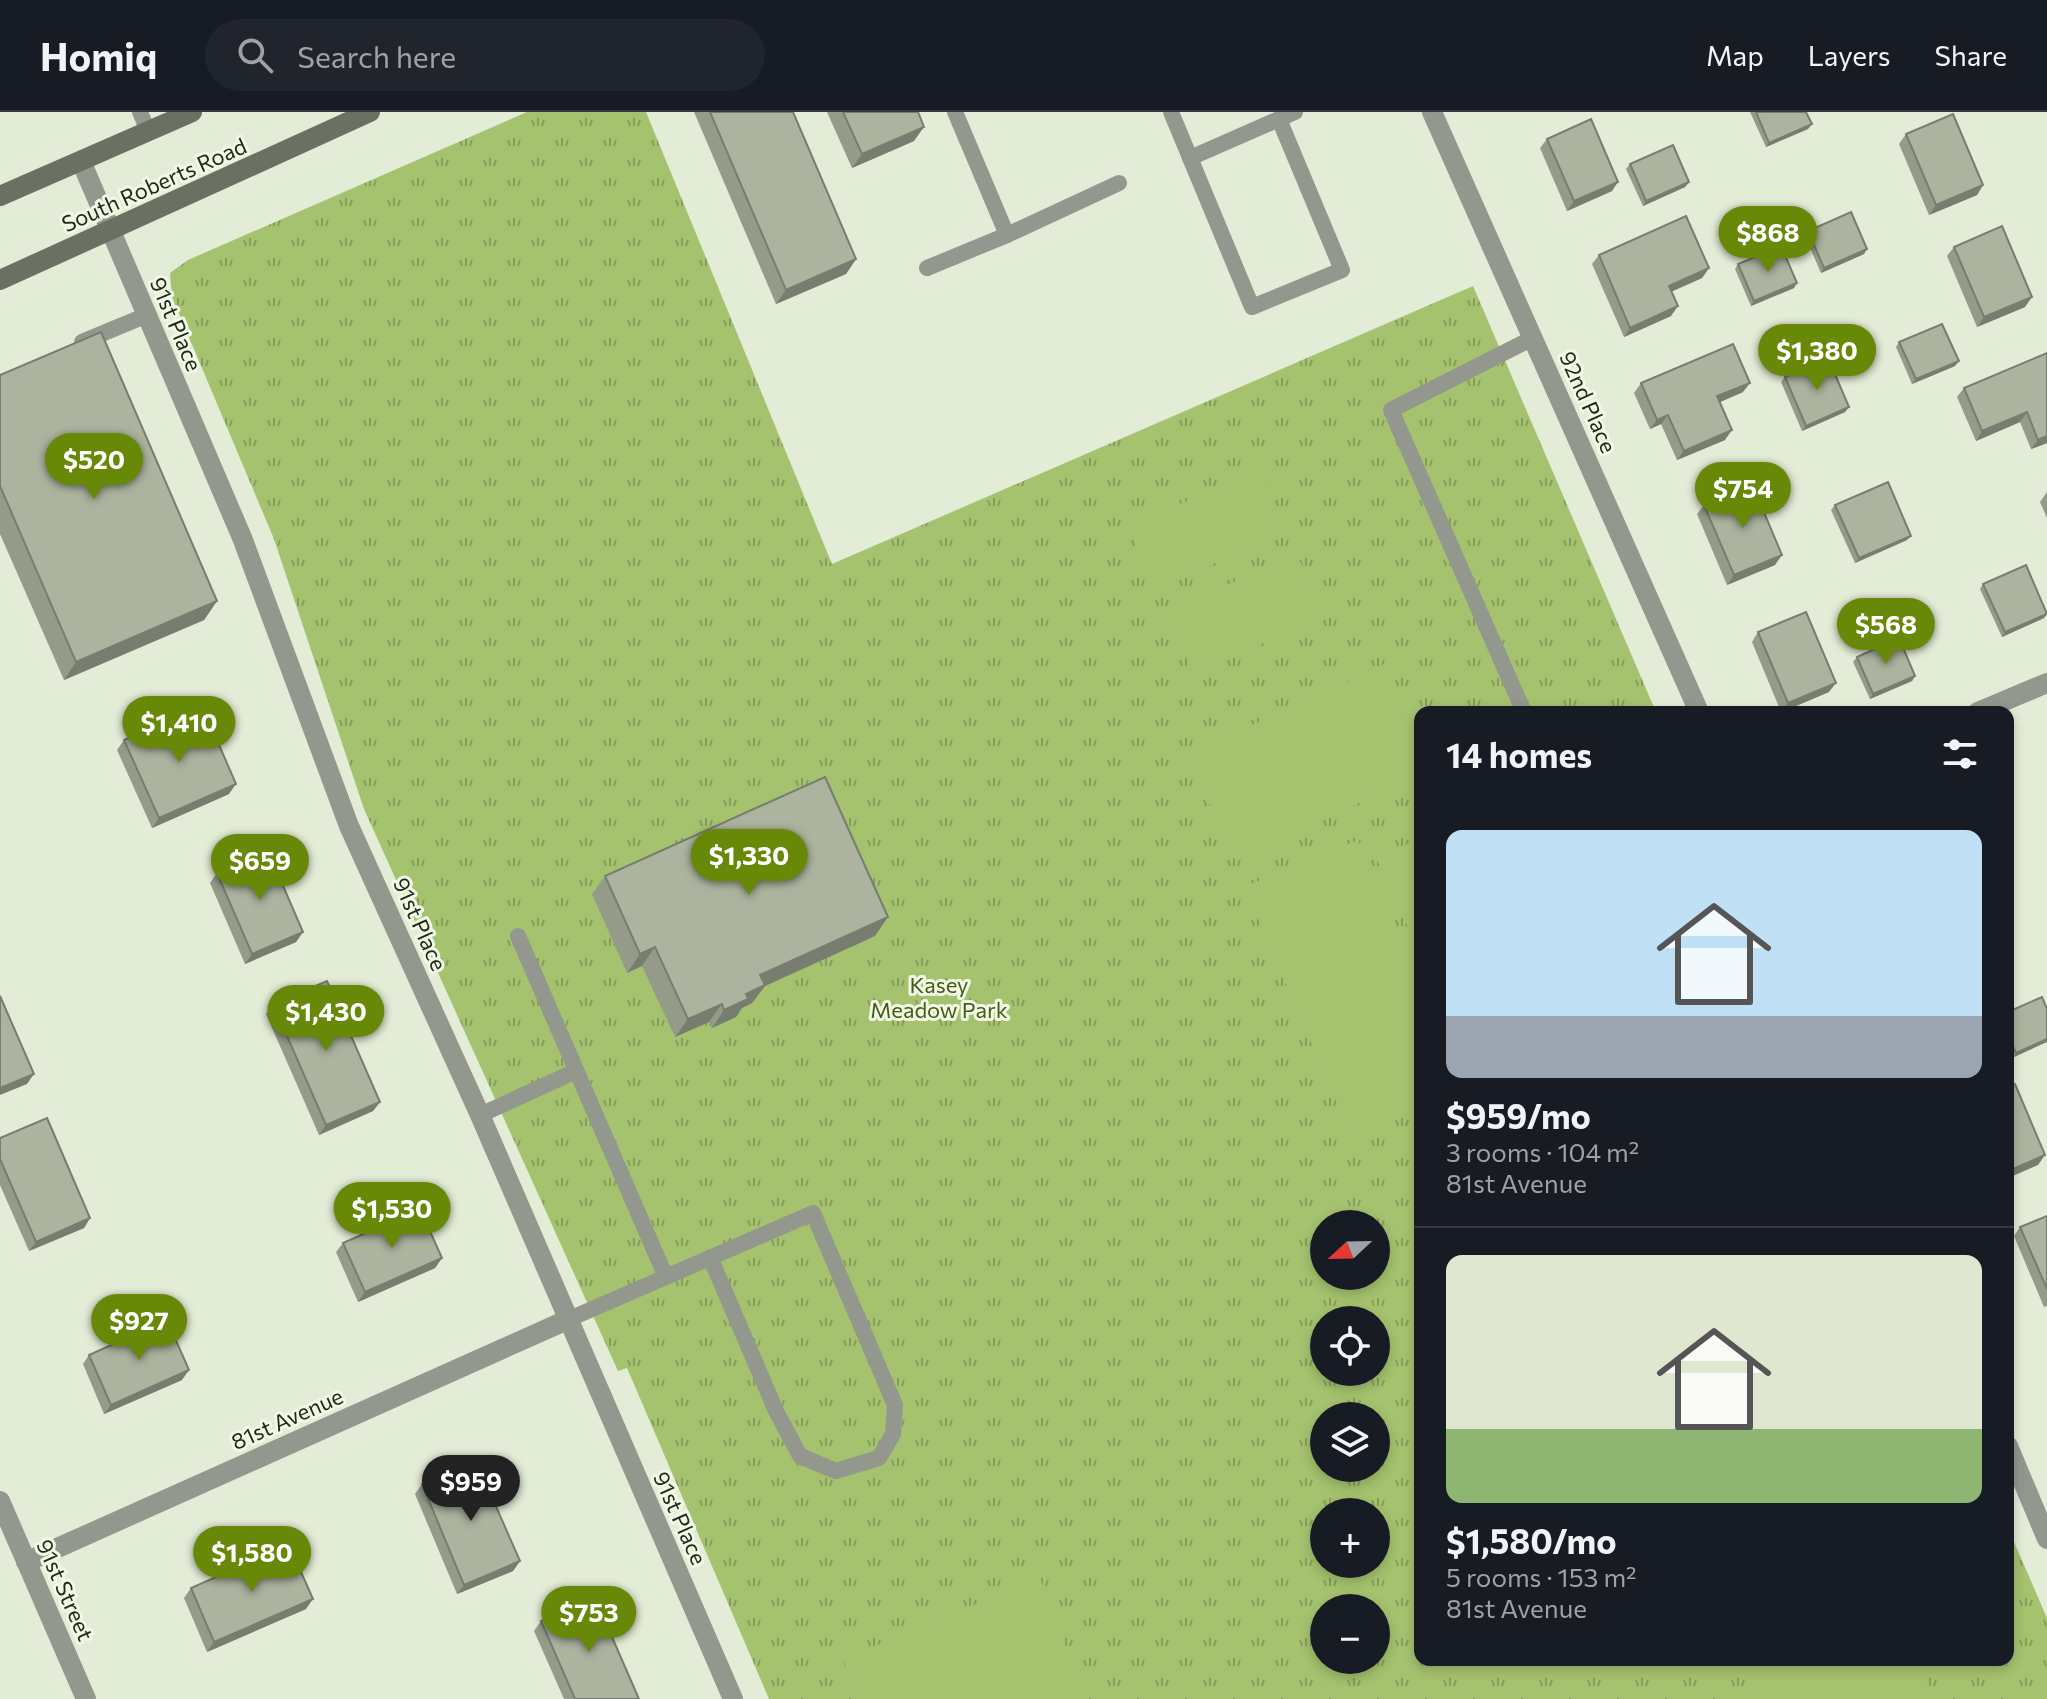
<!DOCTYPE html>
<meta charset="utf-8">
<style>
body{margin:0;font-family:Commissioner,sans-serif;background:#20242c;color:#f1f3f6;height:100vh;display:flex;flex-direction:column;font-size:30px;white-space:nowrap}
*{box-sizing:border-box;margin:0}
p{font-size:26px;color:#9ea1a6}
.icon{flex:none;width:44px;height:44px;fill:none;stroke:currentColor;stroke-width:2;stroke-linecap:round;stroke-linejoin:round}
.map{position:relative;flex:1;overflow:hidden}
.details{position:absolute;left:1414px;top:594px;width:600px;height:960px;display:flex;flex-direction:column;background:#171b24;border-radius:16px;box-shadow:0 4px 12px #0003}
.details>*{flex:none}
.needle{width:52px;rotate:248deg}
.controls{position:absolute;left:1310px;top:1098px;display:grid;gap:16px}
.controls a{display:grid;place-items:center;width:80px;height:80px;border-radius:50%;background:#171b24;box-shadow:0 4px 12px #0003;font-size:40px}
.price{position:absolute;translate:-50% -68px;padding:0 18px;border-radius:28px;background:#688908;color:#fff;font-size:26px;line-height:52px;filter:drop-shadow(0 2px 4px #0008)}
.price::after{content:'';position:absolute;left:50%;top:48px;width:24px;height:18px;margin-left:-12px;background:inherit;clip-path:polygon(0 0,100% 0,50% 100%)}
.price.on{background:#222;color:#fff}
ul{padding:0;list-style:none}
li{display:grid;align-content:center;gap:16px;height:424px;padding:0 32px}
li+li{border-top:2px solid #363941}
li span{display:grid;place-items:center;height:248px;border-radius:16px;color:#555}
li>.icon{margin-inline-start:auto}
span .icon{width:144px;height:144px;fill:#fffc;stroke-width:1}
li b{font-size:34px}
h2{display:flex;justify-content:space-between;align-items:center;height:96px;padding:0 32px;font-size:34px}
header{display:flex;align-items:center;gap:48px;box-sizing:border-box;height:112px;padding:0 40px;background:#171b24;border-bottom:2px solid #363941}
header strong{font-size:38px}
nav{display:flex;gap:44px;margin-inline-start:auto;font-size:28px}
.search{width:560px;height:72px;background:#20242c;display:flex;align-items:center;gap:20px;box-sizing:border-box;padding:0 28px;border-radius:44px;color:#9ea1a6;font-size:30px}
.map>svg:first-child{display:block}
.park{fill:url(#park-tufts);fill-rule:evenodd}
.pitch{fill:#a5c26f}
.lines{fill:none;stroke-linecap:round;stroke-linejoin:round}
.lane{stroke:#93978e;stroke-width:16}
.street{stroke:#93978e;stroke-width:20}
.secondary{stroke:#6b7063;stroke-width:20}
.wall{fill:#949b89}
.shaded-wall{fill:#787e6f}
.building{fill:#acb49f;stroke:#787e6f;stroke-width:2}
.labels{text-anchor:middle;stroke-width:6;stroke-linejoin:round;paint-order:stroke}
.street-label{font-size:22px;fill:#24271f;stroke:#f0f9e3}
.park-label{font-size:22px;fill:#465a1a;stroke:#f0f9e3}
</style>
<header>
<strong>Homiq</strong>
<div class="search"><svg class="icon" aria-label="search" viewBox="0 0 24 24"><circle cx="10" cy="10" r="6"/><path d="M15 15l6 6"/></svg>Search here</div>
<nav><a>Map</a><a>Layers</a><a>Share</a></nav>
</header>
<div class="map">
<svg width="2047" height="1587" viewBox="0 0 2047 1587">
<defs>
<pattern id="park-tufts" width="24" height="20" patternUnits="userSpaceOnUse" patternTransform="scale(2)"><rect width="24" height="20" fill="#a5c26f"/><path d="M3 7l-1-3M5 7V3M7 7l1-3M15 17l-1-3M17 17v-4M19 17l1-3" fill="none" stroke="#869e5b"/></pattern>
</defs>
<rect width="100%" height="100%" fill="#e3ecd6"/>
<!-- park -->
<path class="park" d="M527,0h119l186,452 641,-278 183,426h-236v948h588v-132l39,90v81h-1278l-142,-331 -9,3 -254,-562 -90,-270 -102,-242 -2,-24 18,-13zM1324,1112h52v52h-52zM1324,1208h52v52h-52zM1324,1304h52v52h-52zM1324,1400h52v52h-52zM1324,1496h52v52h-52z"/>
<!-- pitch -->
<g class="pitch">
<polygon points="1259,356 1287,418 1157,478 1128,416"/>
<polygon points="1296,441 1325,503 1194,563 1166,501"/>
<polygon points="1386,551 1420,624 1420,663 1235,748 1187,643"/>
<polygon points="1420,726 1420,841 1376,746"/>
<polygon points="1358,728 1420,868 1420,993 1352,1025 1244,775"/>
<polygon points="1040,1466 1080,1571 1081,1587 859,1587 843,1547"/>
<polygon points="1787,1548 1916,1548 1934,1587 1736,1587 1780,1550"/>
</g>
<g class="lines">
<!-- lane -->
<g class="lane">
<polyline points="140,0 148,19"/>
<polyline points="955,0 1007,123 1119,71"/>
<polyline points="1171,0 1252,195 1342,158 1279,7 1295,0"/>
<polyline points="1190,46 1279,7"/>
<polyline points="927,156 1007,123"/>
<polyline points="82,230 147,203"/>
<polyline points="1524,600 1391,298 1533,226"/>
<polyline points="518,824 665,1163"/>
<polyline points="480,1003 576,959"/>
<polyline points="567,1208 813,1101 895,1293 893,1322 879,1346 836,1359 800,1344 776,1299 710,1145"/>
</g>
<!-- street -->
<g class="street">
<polyline points="1432,0 1699,600"/>
<polyline points="81,49 243,428 349,714 480,1003 733,1587"/>
<polyline points="1978,600 2047,571"/>
<polyline points="2008,1334 2047,1427"/>
<polyline points="0,1389 86,1587"/>
<polyline points="26,1450 567,1208"/>
</g>
<!-- secondary -->
<g class="secondary">
<polyline points="0,84 192,0"/>
<polyline points="0,168 370,0"/>
</g>
</g>
<!-- wall -->
<g class="wall">
<polygon points="694,0 793,0 856,147 846,162 776,192"/>
<polygon points="827,0 918,0 914,29 852,56"/>
<polygon points="1750,0 1806,0 1808,17 1766,35"/>
<polygon points="1906,22 1983,73 1977,83 1929,103 1899,32"/>
<polygon points="1547,27 1612,79 1567,99 1540,36"/>
<polygon points="1630,52 1689,70 1685,75 1643,94 1626,57"/>
<polygon points="1808,119 1864,142 1821,161 1805,124"/>
<polygon points="1954,135 2025,195 1977,215 1947,144"/>
<polygon points="1599,143 1709,156 1702,166 1672,179 1671,204 1624,225 1592,152"/>
<polygon points="1738,152 1794,176 1751,194 1735,157"/>
<polygon points="1899,230 1955,254 1912,272 1896,235"/>
<polygon points="2047,241 2047,331 2031,337 2020,310 1976,329 1957,285 1964,276"/>
<polygon points="0,263 217,489 204,508 64,568 0,422"/>
<polygon points="1785,265 1849,295 1845,300 1802,319 1781,270"/>
<polygon points="1641,271 1743,280 1720,290 1725,328 1677,348 1661,312 1650,317 1634,281"/>
<polygon points="2047,380 2047,406 2040,390"/>
<polygon points="1704,393 1775,453 1727,473 1697,402"/>
<polygon points="1835,393 1907,428 1855,451 1831,398"/>
<polygon points="1983,472 2044,506 2002,525 1980,477"/>
<polygon points="1758,520 1829,580 1781,600 1752,530"/>
<polygon points="1857,545 1915,564 1912,569 1870,587 1853,550"/>
<polygon points="200,625 229,682 152,716 117,638 124,628"/>
<polygon points="217,761 303,820 296,830 245,852 210,771"/>
<polygon points="605,764 875,824 765,874 752,891 742,896 736,905 712,916 709,910 675,925 642,854 627,861 592,782"/>
<polygon points="273,892 380,990 373,999 319,1023 266,902"/>
<polygon points="2047,897 2012,946 2008,936 2008,900"/>
<polygon points="0,1026 90,1106 84,1116 29,1139 0,1073"/>
<polygon points="2047,1104 2047,1194 2044,1195 2014,1124 2020,1115"/>
<polygon points="343,1131 442,1146 435,1156 358,1190 336,1140"/>
<polygon points="89,1243 182,1268 104,1302 83,1252"/>
<polygon points="422,1372 520,1449 513,1459 457,1482 415,1382"/>
<polygon points="191,1476 306,1497 207,1540 184,1486"/>
<polygon points="541,1509 639,1587 564,1587 534,1519"/>
</g>
<!-- shaded-wall -->
<g class="shaded-wall">
<polygon points="1812,12 1808,17 1766,35 1769,31"/>
<polygon points="924,15 914,29 852,56 862,42"/>
<polygon points="1618,70 1612,79 1567,99 1574,89"/>
<polygon points="1689,70 1685,75 1643,94 1646,89"/>
<polygon points="1983,73 1977,83 1929,103 1936,93"/>
<polygon points="1867,137 1864,142 1821,161 1824,156"/>
<polygon points="856,147 846,162 776,192 786,178"/>
<polygon points="1709,156 1702,166 1662,184 1669,174"/>
<polygon points="1797,171 1794,176 1751,194 1754,189"/>
<polygon points="2032,185 2025,195 1977,215 1984,205"/>
<polygon points="1678,194 1671,204 1624,225 1630,216"/>
<polygon points="1959,249 1955,254 1912,272 1916,267"/>
<polygon points="1750,271 1743,280 1711,294 1717,284"/>
<polygon points="1849,295 1845,300 1802,319 1806,314"/>
<polygon points="2027,300 2020,310 1976,329 1982,319"/>
<polygon points="1668,303 1661,312 1650,317 1657,308"/>
<polygon points="1732,318 1725,328 1677,348 1684,339"/>
<polygon points="2047,324 2047,331 2031,337 2038,328"/>
<polygon points="1911,424 1907,428 1855,451 1859,446"/>
<polygon points="1782,443 1775,453 1727,473 1734,463"/>
<polygon points="217,489 204,508 64,568 76,550"/>
<polygon points="2047,502 2044,506 2002,525 2005,520"/>
<polygon points="1915,564 1912,569 1870,587 1873,582"/>
<polygon points="1836,571 1829,580 1782,600 1788,591"/>
<polygon points="236,672 229,682 152,716 159,706"/>
<polygon points="888,805 875,824 765,874 752,891 742,896 736,905 712,916 724,898 760,863"/>
<polygon points="303,820 296,830 245,852 252,842"/>
<polygon points="655,835 642,854 627,861 640,842"/>
<polygon points="722,892 709,910 675,925 688,907"/>
<polygon points="2047,927 2047,930 2012,946 2016,941"/>
<polygon points="34,962 27,972 0,983 0,976"/>
<polygon points="380,990 373,999 319,1023 326,1013"/>
<polygon points="2045,1043 2038,1053 2008,1066 2008,1059"/>
<polygon points="90,1106 84,1116 29,1139 36,1130"/>
<polygon points="442,1146 435,1156 358,1190 365,1180"/>
<polygon points="189,1258 182,1268 104,1302 111,1293"/>
<polygon points="520,1449 513,1459 457,1482 464,1473"/>
<polygon points="313,1487 306,1497 207,1540 214,1530"/>
</g>
<!-- building -->
<g class="building">
<polygon points="710,0 793,0 856,147 786,178"/>
<polygon points="843,0 918,0 924,15 862,42"/>
<polygon points="1756,0 1806,0 1812,12 1769,31"/>
<polygon points="1953,2 1983,73 1936,93 1906,22"/>
<polygon points="1591,7 1618,70 1574,89 1547,27"/>
<polygon points="1673,33 1689,70 1646,89 1630,52"/>
<polygon points="1851,100 1867,137 1824,156 1808,119"/>
<polygon points="1686,104 1709,156 1669,174 1678,194 1630,216 1599,143"/>
<polygon points="2002,114 2032,185 1984,205 1954,135"/>
<polygon points="1781,134 1797,171 1754,189 1738,152"/>
<polygon points="1942,212 1959,249 1916,267 1899,230"/>
<polygon points="101,220 217,489 76,550 0,374 0,263"/>
<polygon points="1733,232 1750,271 1717,284 1732,318 1684,339 1668,303 1657,308 1641,271"/>
<polygon points="2047,241 2047,324 2038,328 2027,300 1982,319 1964,276"/>
<polygon points="1828,246 1849,295 1806,314 1785,265"/>
<polygon points="1888,370 1911,424 1859,446 1835,393"/>
<polygon points="1752,372 1782,443 1734,463 1704,393"/>
<polygon points="2026,453 2047,502 2005,520 1983,472"/>
<polygon points="1806,500 1836,571 1788,591 1758,520"/>
<polygon points="1899,526 1915,564 1873,582 1857,545"/>
<polygon points="189,599 200,625 213,619 236,672 159,706 124,628"/>
<polygon points="825,665 888,805 760,863 765,873 746,882 748,887 724,898 722,892 688,907 655,835 640,842 605,764"/>
<polygon points="268,739 303,820 252,842 217,761"/>
<polygon points="327,869 380,990 326,1013 273,892"/>
<polygon points="0,884 34,962 0,976"/>
<polygon points="2042,885 2047,897 2047,927 2016,941 2008,923 2008,900"/>
<polygon points="2015,972 2045,1043 2008,1059 2008,975"/>
<polygon points="47,1006 90,1106 36,1130 0,1047 0,1026"/>
<polygon points="420,1097 442,1146 365,1180 343,1131"/>
<polygon points="2047,1104 2047,1177 2020,1115"/>
<polygon points="167,1208 189,1258 111,1293 89,1243"/>
<polygon points="476,1349 520,1449 464,1473 422,1372"/>
<polygon points="289,1433 313,1487 214,1530 191,1476"/>
<polygon points="595,1486 639,1587 575,1587 541,1509"/>
</g>
<g class="labels">
<!-- street labels -->
<g class="street-label">
<text transform="translate(154 73) rotate(-24)" y="8">South Roberts Road</text>
<text transform="translate(176 212) rotate(67)" y="8">91st Place</text>
<text transform="translate(1588 290) rotate(66)" y="8">92nd Place</text>
<text transform="translate(420 812) rotate(66)" y="8">91st Place</text>
<text transform="translate(287 1307) rotate(-24)" y="8">81st Avenue</text>
<text transform="translate(680 1406) rotate(66)" y="8">91st Place</text>
<text transform="translate(65 1478) rotate(66)" y="8">91st Street</text>
</g>
<!-- park labels -->
<g class="park-label">
<text x="939" y="881">Kasey<tspan x="939" dy="25">Meadow Park</tspan></text>
</g>
</g>
</svg>
<div class="controls">
<a><svg class="needle" viewBox="-14 -14 28 28"><path d="M0-13l5 13h-10z" fill="#e53935"/><path d="M0 13l5-13h-10z" fill="#9ea1a6"/></svg></a>
<a><svg class="icon" aria-label="locate" viewBox="0 0 24 24"><circle cx="12" cy="12" r="6"/><path d="M12 2v4M12 18v4M2 12h4M18 12h4"/></svg></a>
<a><svg class="icon" aria-label="layers" viewBox="0 0 24 24"><path d="M12 4l9 5-9 5-9-5zM3 14l9 5 9-5"/></svg></a>
<a>+</a>
<a>−</a>
</div>
<b class="price" style="left:1768px;top:162px">$868</b>
<b class="price" style="left:1817px;top:280px">$1,380</b>
<b class="price" style="left:94px;top:389px">$520</b>
<b class="price" style="left:1743px;top:418px">$754</b>
<b class="price" style="left:1886px;top:554px">$568</b>
<b class="price" style="left:179px;top:652px">$1,410</b>
<b class="price" style="left:749px;top:785px">$1,330</b>
<b class="price" style="left:260px;top:790px">$659</b>
<b class="price" style="left:326px;top:941px">$1,430</b>
<b class="price" style="left:392px;top:1138px">$1,530</b>
<b class="price" style="left:139px;top:1250px">$927</b>
<b class="price on" style="left:471px;top:1411px">$959</b>
<b class="price" style="left:252px;top:1482px">$1,580</b>
<b class="price" style="left:589px;top:1542px">$753</b>
<section class="details">
<h2>14 homes<svg class="icon" aria-label="filters" viewBox="0 0 24 24"><path d="M4 7h16M4 17h16"/><circle cx="9" cy="7" r="2"/><circle cx="15" cy="17" r="2"/></svg></h2>
<ul>
<li><span style="background:linear-gradient(#bfe0f5 75%,#9aa5b1 0)"><svg class="icon" aria-label="home" viewBox="0 0 24 24"><path d="M3 11l9-7 9 7M6 9v11h12V9"/></svg></span><div><b>$959/mo</b><p>3 rooms · 104 m²</p><p>81st Avenue</p></div></li>
<li><span style="background:linear-gradient(#dfe7d0 70%,#8fb573 0)"><svg class="icon" aria-label="home" viewBox="0 0 24 24"><path d="M3 11l9-7 9 7M6 9v11h12V9"/></svg></span><div><b>$1,580/mo</b><p>5 rooms · 153 m²</p><p>81st Avenue</p></div></li>
</ul>
</section>
</div>
